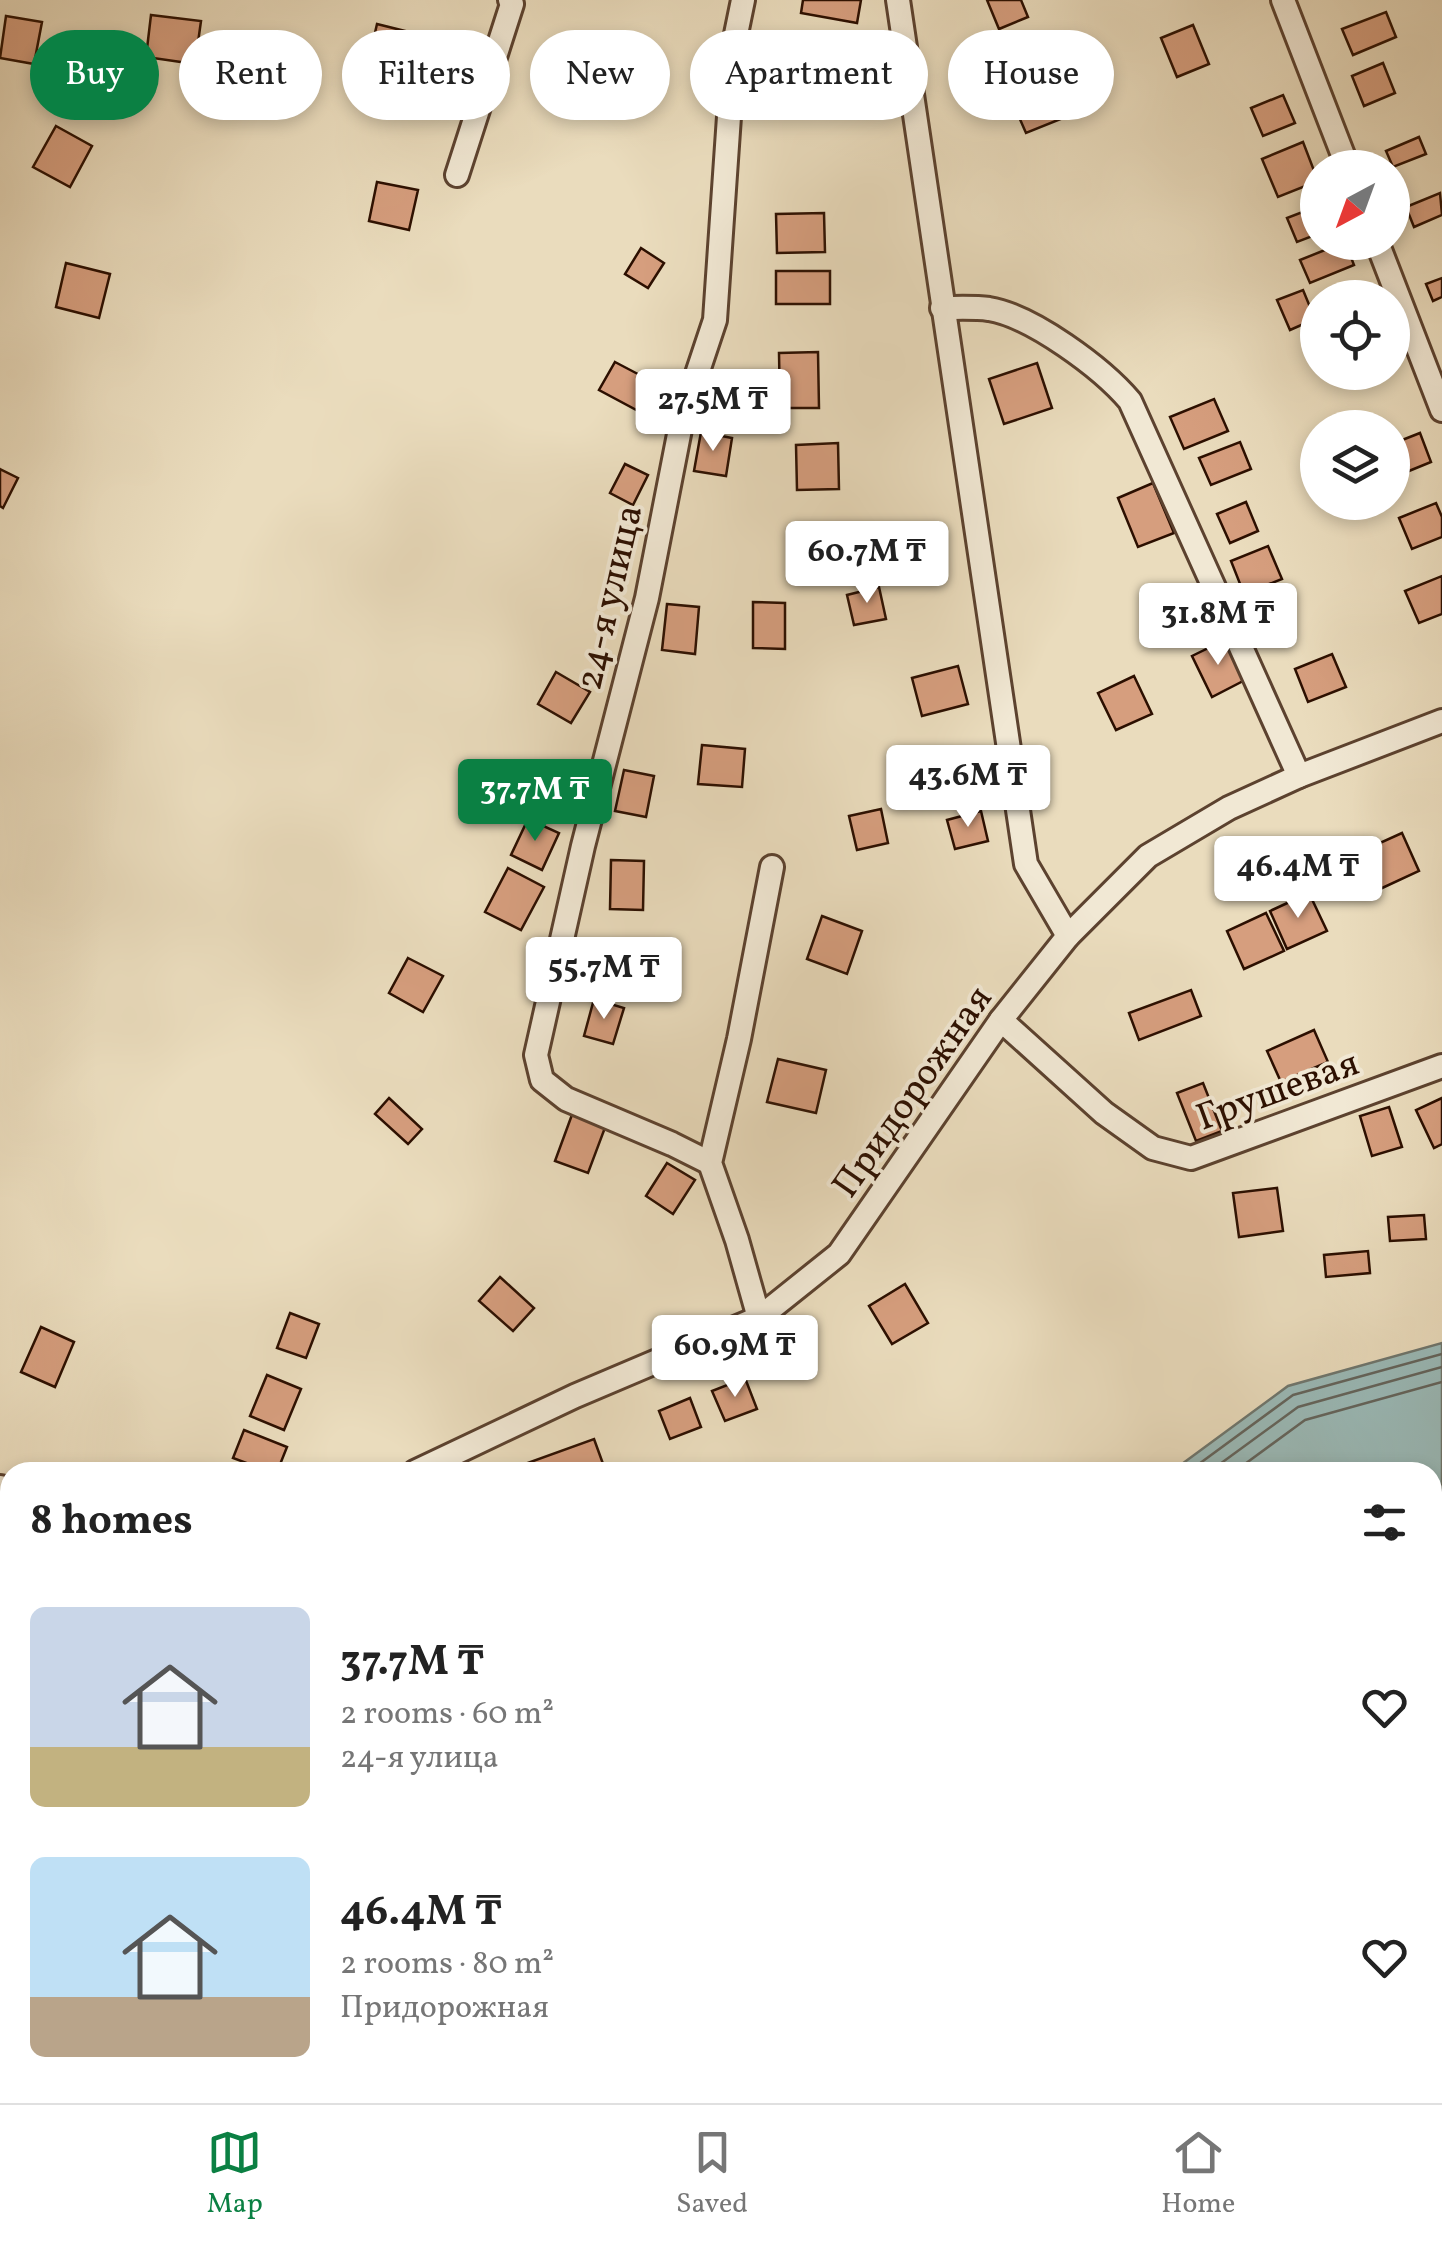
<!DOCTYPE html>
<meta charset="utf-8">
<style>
body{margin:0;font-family:Vollkorn,serif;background:#f2f2f2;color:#222;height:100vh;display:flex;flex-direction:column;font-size:38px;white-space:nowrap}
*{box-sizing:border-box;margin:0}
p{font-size:32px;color:#767676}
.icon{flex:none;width:55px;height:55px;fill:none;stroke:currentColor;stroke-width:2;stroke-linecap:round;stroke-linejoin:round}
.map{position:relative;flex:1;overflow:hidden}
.drawer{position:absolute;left:0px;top:1462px;width:1442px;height:642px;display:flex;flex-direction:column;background:#fff;border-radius:30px 30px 0 0;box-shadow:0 5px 15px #0003}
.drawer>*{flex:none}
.top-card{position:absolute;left:30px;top:30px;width:1382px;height:90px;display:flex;gap:20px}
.needle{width:65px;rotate:221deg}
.tools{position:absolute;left:1300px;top:150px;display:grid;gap:20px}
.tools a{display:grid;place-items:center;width:110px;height:110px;border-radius:50%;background:#fff;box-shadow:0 5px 15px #0003;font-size:50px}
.price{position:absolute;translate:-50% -85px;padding:0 22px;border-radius:10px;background:#fff;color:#222;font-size:32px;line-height:65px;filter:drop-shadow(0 2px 5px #0008)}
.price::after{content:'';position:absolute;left:50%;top:60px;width:30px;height:22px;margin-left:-15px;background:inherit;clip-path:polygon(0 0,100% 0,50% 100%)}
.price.on{background:#0b8043;color:#fff}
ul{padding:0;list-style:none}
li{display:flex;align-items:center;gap:30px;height:250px;padding:0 30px}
li span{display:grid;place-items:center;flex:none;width:280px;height:200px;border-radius:15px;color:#555}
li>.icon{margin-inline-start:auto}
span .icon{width:120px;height:120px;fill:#fffc;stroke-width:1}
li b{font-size:42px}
h2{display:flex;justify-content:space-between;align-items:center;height:120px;padding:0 30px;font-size:42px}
.pill{padding:0 35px;border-radius:45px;background:#fff;box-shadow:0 5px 15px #0003;font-size:35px;line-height:90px}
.pill.on{background:#0b8043;color:#fff}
.tab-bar{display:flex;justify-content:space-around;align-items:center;height:140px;border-top:2px solid #e0e0e0;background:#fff;font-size:28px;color:#767676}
.tab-bar a{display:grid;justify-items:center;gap:5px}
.tab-bar .on{color:#0b8043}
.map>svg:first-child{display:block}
.water{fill:#9abab8;stroke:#6e766e;stroke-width:2.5}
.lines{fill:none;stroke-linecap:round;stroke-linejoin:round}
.shore{stroke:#63645c;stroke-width:2.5}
.building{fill:#d69e7e;stroke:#2c0f00;stroke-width:2.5}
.street-casing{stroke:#5c422f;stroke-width:28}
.street{stroke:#f1e8d4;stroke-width:22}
.labels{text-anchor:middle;stroke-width:8;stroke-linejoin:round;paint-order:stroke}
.street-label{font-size:38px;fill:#2c0f00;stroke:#f1e8d4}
</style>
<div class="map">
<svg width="1442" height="2103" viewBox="0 0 1442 2103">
<rect width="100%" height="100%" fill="#eadcbd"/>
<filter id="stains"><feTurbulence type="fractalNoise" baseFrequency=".002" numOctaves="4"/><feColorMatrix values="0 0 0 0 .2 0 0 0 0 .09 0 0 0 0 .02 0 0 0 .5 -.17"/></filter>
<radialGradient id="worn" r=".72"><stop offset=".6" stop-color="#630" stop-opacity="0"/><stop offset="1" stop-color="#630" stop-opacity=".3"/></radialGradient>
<!-- water -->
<g class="water">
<polygon points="1442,1343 1442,1651 1433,1655 1432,1472 1171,1472 1288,1386"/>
<polygon points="695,2095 1032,2095 1028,2103 691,2103"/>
</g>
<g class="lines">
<!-- shore -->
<g class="shore">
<polyline points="1188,1472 1293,1395 1442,1354"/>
<polyline points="1209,1472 1298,1407 1442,1367"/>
<polyline points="1234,1472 1305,1420 1442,1382"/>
</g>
</g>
<!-- building -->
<g class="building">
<polygon points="803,0 861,0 857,23 801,13"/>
<polygon points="987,0 1021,0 1028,17 999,29"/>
<polygon points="1386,12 1396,37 1353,55 1342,29"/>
<polygon points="151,15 201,21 195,64 146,57"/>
<polygon points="6,16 42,22 34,64 0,58"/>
<polygon points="377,24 417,34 408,73 368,63"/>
<polygon points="1193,25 1209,64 1177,77 1161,38"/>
<polygon points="1383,63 1395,93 1364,106 1352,76"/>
<polygon points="1065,79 1078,112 1026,133 1012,101"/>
<polygon points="1283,95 1295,123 1263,136 1251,108"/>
<polygon points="56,126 92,146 70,187 33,167"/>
<polygon points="1419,137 1426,154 1393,167 1386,151"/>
<polygon points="1303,142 1318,181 1278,197 1262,159"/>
<polygon points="377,182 418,190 409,230 369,221"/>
<polygon points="1440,193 1442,215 1414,227 1406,207"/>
<polygon points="1318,206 1318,234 1297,242 1287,218"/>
<polygon points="824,213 825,252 777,253 776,214"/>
<polygon points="1345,242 1354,265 1310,283 1300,260"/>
<polygon points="641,248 664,263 648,288 625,274"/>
<polygon points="66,263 110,274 99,318 56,307"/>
<rect x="776" y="271" width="54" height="33"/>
<polygon points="1442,278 1442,297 1433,301 1426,284"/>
<polygon points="1303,290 1315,319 1290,330 1277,300"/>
<polygon points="818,352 819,408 780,408 779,353"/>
<polygon points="615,362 672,392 657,421 599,390"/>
<polygon points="1037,363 1052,408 1004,424 989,379"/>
<polygon points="1214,399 1228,431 1184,449 1170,417"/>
<polygon points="701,432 732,438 726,476 694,471"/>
<polygon points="1420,433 1431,462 1404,473 1392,444"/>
<polygon points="1240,442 1251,469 1211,485 1199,458"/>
<polygon points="838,443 839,489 797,490 796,445"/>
<polygon points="625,464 648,475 633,505 610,493"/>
<polygon points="0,469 18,478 3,508 0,506"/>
<polygon points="1153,483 1174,533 1138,547 1118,498"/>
<polygon points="1246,502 1258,531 1230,543 1217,514"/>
<polygon points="1436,503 1442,517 1442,537 1412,549 1399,518"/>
<polygon points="1268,546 1282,579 1244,594 1231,561"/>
<polygon points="1442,576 1442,614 1419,623 1405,591"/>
<polygon points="879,587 886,619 854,625 847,595"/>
<polygon points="753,602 785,603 785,649 753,648"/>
<polygon points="667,604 699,607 695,654 662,650"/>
<polygon points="1225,640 1245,680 1212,697 1192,656"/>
<polygon points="1332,654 1346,687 1308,702 1295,669"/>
<polygon points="958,666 968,704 922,716 912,678"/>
<polygon points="556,672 590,692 571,723 538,704"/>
<polygon points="1134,676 1152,714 1116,730 1098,693"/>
<polygon points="702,745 745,749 742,787 698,784"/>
<polygon points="624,770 654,776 646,817 615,811"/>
<polygon points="881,809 888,843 857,850 849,816"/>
<polygon points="981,811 988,841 955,849 947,820"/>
<polygon points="528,819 559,833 542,870 511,855"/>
<polygon points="1402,833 1419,871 1380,889 1362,851"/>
<polygon points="611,860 644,861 643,910 610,909"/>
<polygon points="508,868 544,887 521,930 485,912"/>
<polygon points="1309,893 1327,931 1287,949 1270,911"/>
<polygon points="1266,913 1284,951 1244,969 1227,931"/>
<polygon points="822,916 862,931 847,974 807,959"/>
<polygon points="599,951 635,960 627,991 591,982"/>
<polygon points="408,958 443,976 423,1012 389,993"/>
<polygon points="1191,990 1201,1016 1139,1040 1129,1013"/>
<polygon points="594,999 624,1008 613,1044 584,1036"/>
<polygon points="1314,1030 1328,1062 1281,1082 1267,1051"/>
<polygon points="778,1059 826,1070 816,1113 767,1102"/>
<polygon points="1203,1083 1222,1131 1196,1141 1177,1093"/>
<polygon points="389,1098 422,1129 408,1144 375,1114"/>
<polygon points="1442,1098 1442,1144 1434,1148 1416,1110"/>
<polygon points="1389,1107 1402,1147 1372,1156 1360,1116"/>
<polygon points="573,1112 606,1125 588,1173 555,1161"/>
<polygon points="667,1163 695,1180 673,1214 646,1196"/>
<polygon points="1277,1188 1283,1231 1239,1237 1233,1193"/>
<polygon points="1424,1215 1426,1239 1390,1241 1388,1217"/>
<polygon points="1368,1251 1370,1273 1326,1277 1324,1255"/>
<polygon points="500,1277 534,1308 513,1331 479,1301"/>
<polygon points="905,1284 928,1323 892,1344 869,1306"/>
<polygon points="290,1313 319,1324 306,1358 277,1348"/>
<polygon points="41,1327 74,1342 55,1387 21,1372"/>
<polygon points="267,1375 301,1389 284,1430 250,1416"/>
<polygon points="745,1378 757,1409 725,1421 712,1391"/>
<polygon points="690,1398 701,1427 670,1439 659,1411"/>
<polygon points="244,1430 287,1447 277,1472 271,1472 233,1458"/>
<polygon points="594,1439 606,1472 524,1472 522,1465"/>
</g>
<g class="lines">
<defs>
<g id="street">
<polyline points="898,0 1026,864 1068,936"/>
<polyline points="1283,0 1348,168"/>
<polyline points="457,175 512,4 510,0"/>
<polyline points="1377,242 1442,410"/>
<path d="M942,308c15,0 32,-1 47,1 43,7 113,59 141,92l169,375"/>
<polyline points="1001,1020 1104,1113 1153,1148 1191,1158 1442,1066"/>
<polyline points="710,1163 672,1144 566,1099 542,1080 536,1055 583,846 647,598 682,419 715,320 734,44 743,0"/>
<polyline points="759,1318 737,1240 710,1163 739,1039 772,867"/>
<polyline points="415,1472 575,1396 759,1318 839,1254 1001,1020 1068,936 1148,856 1229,808 1299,776 1442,721"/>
<polyline points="0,1487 10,1489"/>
</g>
</defs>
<!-- street casing -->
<use href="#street" class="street-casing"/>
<!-- street -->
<use href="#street" class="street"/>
</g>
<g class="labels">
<!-- street labels -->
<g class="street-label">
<text transform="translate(608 597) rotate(-77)" y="13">24-я улица</text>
<text transform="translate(1277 1089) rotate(-20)" y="13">Грушевая</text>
<text transform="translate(911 1091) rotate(-55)" y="13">Придорожная</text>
</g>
</g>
<rect width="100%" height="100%" filter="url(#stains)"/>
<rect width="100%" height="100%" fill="url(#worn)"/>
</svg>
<div class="tools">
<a><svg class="needle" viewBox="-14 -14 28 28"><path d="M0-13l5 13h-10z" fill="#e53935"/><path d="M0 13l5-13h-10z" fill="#767676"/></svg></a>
<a><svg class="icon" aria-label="locate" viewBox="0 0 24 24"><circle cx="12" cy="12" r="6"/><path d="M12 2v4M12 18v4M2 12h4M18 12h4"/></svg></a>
<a><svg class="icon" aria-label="layers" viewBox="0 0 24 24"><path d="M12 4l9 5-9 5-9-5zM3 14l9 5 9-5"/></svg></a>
</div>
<b class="price" style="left:713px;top:454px">27.5M ₸</b>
<b class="price" style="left:867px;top:606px">60.7M ₸</b>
<b class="price" style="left:1218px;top:668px">31.8M ₸</b>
<b class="price" style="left:968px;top:830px">43.6M ₸</b>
<b class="price on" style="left:535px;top:844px">37.7M ₸</b>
<b class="price" style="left:1298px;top:921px">46.4M ₸</b>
<b class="price" style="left:604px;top:1022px">55.7M ₸</b>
<b class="price" style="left:735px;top:1400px">60.9M ₸</b>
<div class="top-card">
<a class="pill on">Buy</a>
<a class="pill">Rent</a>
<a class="pill">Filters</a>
<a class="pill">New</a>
<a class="pill">Apartment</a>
<a class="pill">House</a>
</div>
<section class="drawer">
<h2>8 homes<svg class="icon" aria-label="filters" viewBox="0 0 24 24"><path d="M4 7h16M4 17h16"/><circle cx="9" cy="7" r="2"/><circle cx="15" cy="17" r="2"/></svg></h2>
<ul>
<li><span style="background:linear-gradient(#c9d6e8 70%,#c2b280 0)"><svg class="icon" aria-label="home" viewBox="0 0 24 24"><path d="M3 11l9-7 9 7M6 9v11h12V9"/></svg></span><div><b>37.7M ₸</b><p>2 rooms · 60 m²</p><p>24-я улица</p></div><svg class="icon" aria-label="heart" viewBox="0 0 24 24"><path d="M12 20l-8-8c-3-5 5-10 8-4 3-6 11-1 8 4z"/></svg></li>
<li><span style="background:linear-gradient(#bfe0f5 70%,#b9a48a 0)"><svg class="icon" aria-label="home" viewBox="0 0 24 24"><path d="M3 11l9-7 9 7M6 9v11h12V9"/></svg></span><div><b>46.4M ₸</b><p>2 rooms · 80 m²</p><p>Придорожная</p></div><svg class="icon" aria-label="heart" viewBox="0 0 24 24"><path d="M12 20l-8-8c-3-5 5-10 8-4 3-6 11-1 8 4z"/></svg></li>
</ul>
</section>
</div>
<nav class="tab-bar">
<a class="on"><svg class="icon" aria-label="map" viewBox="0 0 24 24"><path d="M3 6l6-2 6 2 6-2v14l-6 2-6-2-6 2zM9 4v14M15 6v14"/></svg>Map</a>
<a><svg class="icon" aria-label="saved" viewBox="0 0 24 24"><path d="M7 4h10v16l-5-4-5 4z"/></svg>Saved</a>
<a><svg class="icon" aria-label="home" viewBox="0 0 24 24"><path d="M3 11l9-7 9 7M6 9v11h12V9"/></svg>Home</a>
</nav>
